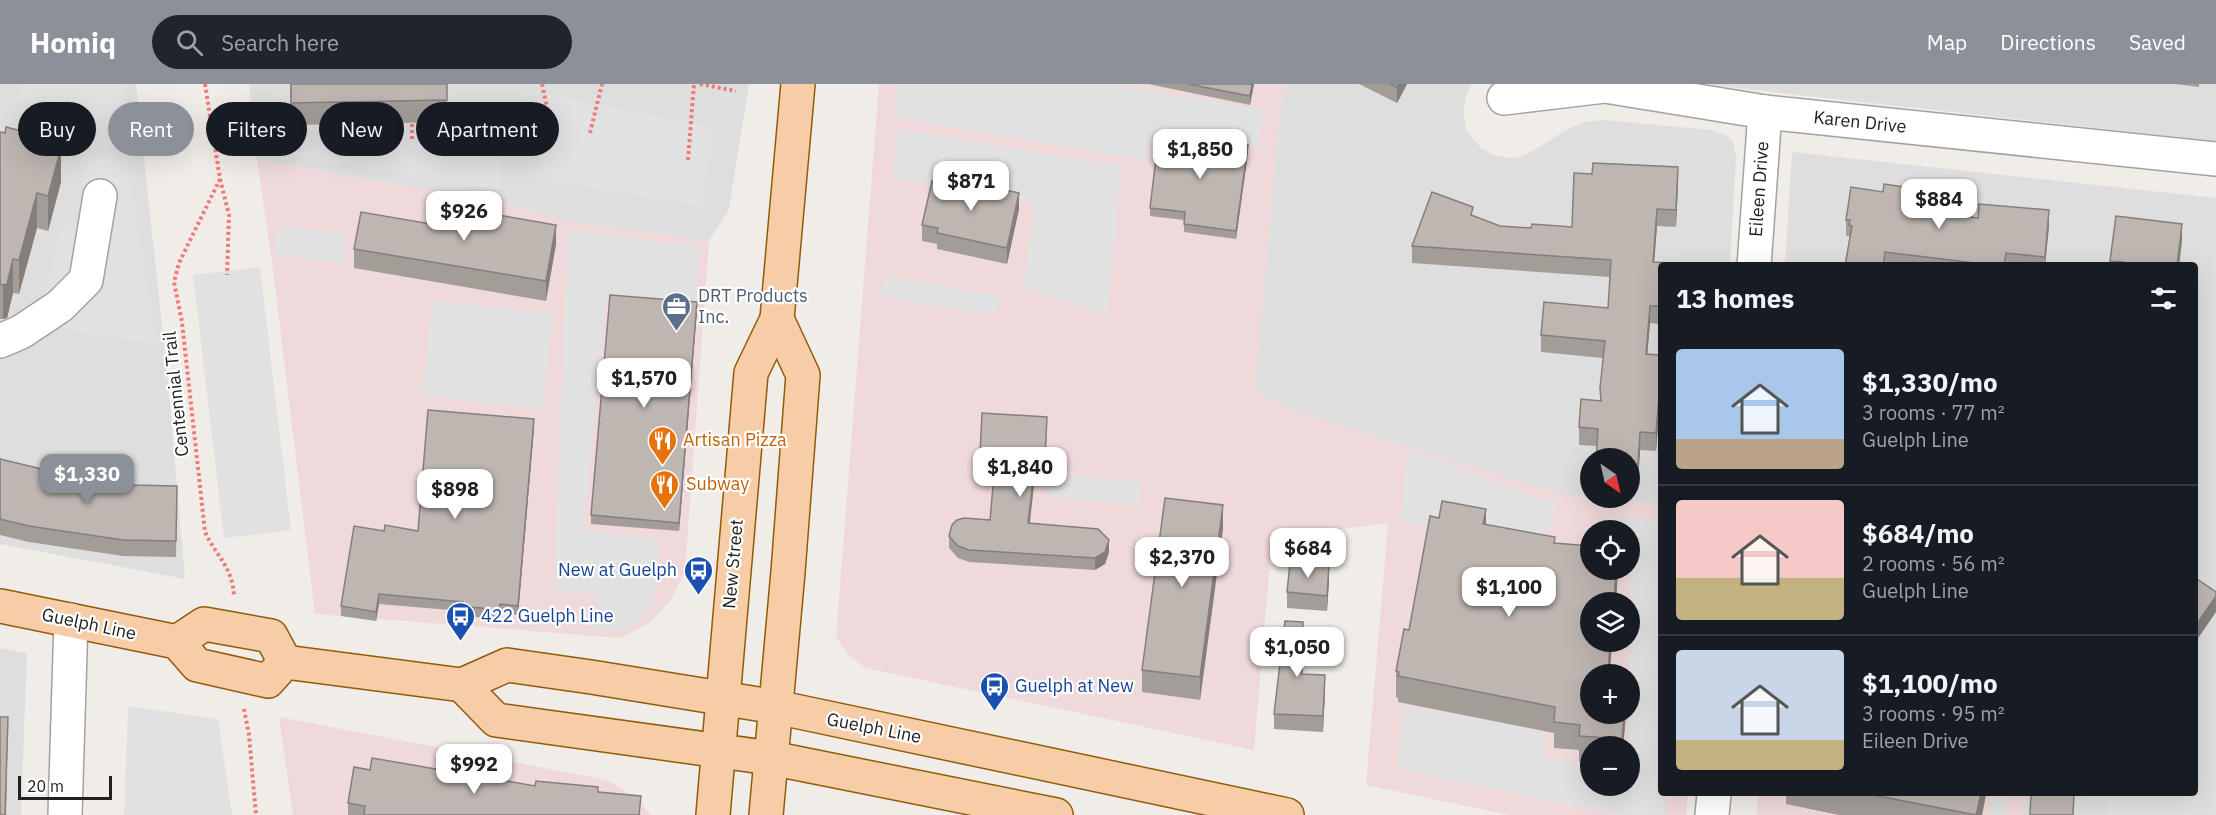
<!DOCTYPE html>
<meta charset="utf-8">
<style>
body{margin:0;font-family:"IBM Plex Sans",sans-serif;background:#20242c;color:#f1f3f6;height:100vh;display:flex;flex-direction:column;font-size:22px;white-space:nowrap}
*{box-sizing:border-box;margin:0}
p{font-size:20px;color:#9ea1a6}
.icon{flex:none;width:33px;height:33px;fill:none;stroke:currentColor;stroke-width:2;stroke-linecap:round;stroke-linejoin:round}
.map{position:relative;flex:1;overflow:hidden}
.panel{position:absolute;left:1658px;top:178px;width:540px;height:534px;display:flex;flex-direction:column;background:#171b24;border-radius:6px;box-shadow:0 6px 24px #0002}
.panel>*{flex:none}
.top-card{position:absolute;left:18px;top:18px;width:570px;height:54px;display:flex;gap:12px}
.needle{width:39px;rotate:146deg}
.tools{position:absolute;left:1580px;top:364px;display:grid;gap:12px}
.tools a{display:grid;place-items:center;width:60px;height:60px;border-radius:50%;background:#171b24;box-shadow:0 6px 24px #0002;font-size:30px}
.scale{position:absolute;left:18px;bottom:15px;width:94px;box-sizing:border-box;padding-left:6px;border:3px solid #212121;border-top:0;font-size:16px;line-height:21px;white-space:nowrap;color:#212121;-webkit-text-stroke:4px #fff;paint-order:stroke}
.price{position:absolute;translate:-50% -51px;padding:0 14px;border-radius:12px;background:#fff;color:#222;font-size:20px;line-height:39px;filter:drop-shadow(0 2px 3px #0008)}
.price::after{content:'';position:absolute;left:50%;top:36px;width:18px;height:14px;margin-left:-9px;background:inherit;clip-path:polygon(0 0,100% 0,50% 100%)}
.price.active{background:#8c9099;color:#fff}
ul{padding:0;list-style:none}
li{display:flex;align-items:center;gap:18px;height:150px;padding:0 18px}
li+li{border-top:2px solid #363941}
li span{display:grid;place-items:center;flex:none;width:168px;height:120px;border-radius:6px;color:#555}
li>.icon{margin-inline-start:auto}
span .icon{width:72px;height:72px;fill:#fffc;stroke-width:1}
li b{font-size:26px}
h2{display:flex;justify-content:space-between;align-items:center;height:72px;padding:0 18px;font-size:26px}
.pill{padding:0 21px;border-radius:27px;background:#171b24;box-shadow:0 6px 24px #0002;font-size:21px;line-height:54px}
.pill.active{background:#8c9099;color:#fff}
header{display:flex;align-items:center;gap:36px;box-sizing:border-box;height:84px;padding:0 30px;background:#8c9099;color:#fff}
header strong{font-size:28px}
nav{display:flex;gap:33px;margin-inline-start:auto;font-size:21px}
.search{width:420px;height:54px;background:#20242c;display:flex;align-items:center;gap:15px;box-sizing:border-box;padding:0 21px;border-radius:33px;color:#9ea1a6;font-size:22px}
.map>svg:first-child{display:block}
.residential{fill:#dfdede;fill-rule:evenodd}
.commercial{fill:#f0d9da;fill-rule:evenodd}
.parking{fill:#e1e1e1}
.lines{fill:none;stroke-linecap:round;stroke-linejoin:round}
.minor-casing{stroke:#a2a2a2;stroke-width:36}
.major-casing{stroke:#935a0a;stroke-width:36}
.path{stroke:#f17a78;stroke-width:4;stroke-dasharray:3 3;stroke-linecap:butt}
.minor{stroke:#fff;stroke-width:33}
.major{stroke:#f6cda7;stroke-width:33}
.wall{fill:#a39d98}
.shaded-wall{fill:#857f7c}
.building{fill:#beb6b1;stroke:#857f7c;stroke-width:1.5}
.labels{text-anchor:middle;stroke-width:4.5;stroke-linejoin:round;paint-order:stroke}
.street-label{font-size:18px;fill:#212121;stroke:#fff}
.service-label{font-size:18px;fill:#4e5e75;stroke:#fff;text-anchor:start}
.food-label{font-size:18px;fill:#c56008;stroke:#fff;text-anchor:start}
.transit-label{font-size:18px;fill:#164399;stroke:#fff;text-anchor:start}
</style>
<header>
<strong>Homiq</strong>
<div class="search"><svg class="icon" aria-label="search" viewBox="0 0 24 24"><circle cx="10" cy="10" r="6"/><path d="M15 15l6 6"/></svg>Search here</div>
<nav><a>Map</a><a>Directions</a><a>Saved</a></nav>
</header>
<div class="map">
<svg width="2216" height="731" viewBox="0 0 2216 731">
<rect width="100%" height="100%" fill="#f0ede8"/>
<!-- residential -->
<g class="residential">
<polygon points="0,0 136,0 168,297 185,495 0,460"/>
<polygon points="249,0 749,0 729,125 709,157 566,136 507,120 257,76"/>
<path d="M1286,0h186l-7,15 -1,15 2,14 7,11 9,10 12,6 13,3 13,-1 13,-6 33,-21 18,-8 21,-2 107,10 15,6 6,6 3,15 -6,108 -70,1v239l-95,-9 -264,-83 -46,-20 24,-275zM1590,375h39v39h-39z"/>
<polygon points="1700,0 2216,0 2216,57 1763,7"/>
<polygon points="1792,68 2216,114 2216,731 2023,731 2025,710 2194,710 2194,182 1785,182"/>
<polygon points="0,564 27,569 21,731 0,731"/>
</g>
<!-- commercial -->
<g class="commercial">
<path d="M879,0h407l-7,34 -24,275 46,20 264,83 95,9v289h28l-2,21h-177l-143,-30 22,-262 -116,15 -18,212 -389,-82 -17,-14 -12,-17zM1590,447h39v39h-39zM1590,519h39v39h-39zM1590,591h39v39h-39zM1590,663h39v39h-39z"/>
<polygon points="257,76 507,120 566,136 709,157 685,487 671,516 649,539 621,554 315,530 272,178"/>
<polygon points="279,633 607,696 634,713 651,731 293,731"/>
<polygon points="1758,710 2025,710 2023,731 1757,731"/>
</g>
<!-- parking -->
<g class="parking">
<polygon points="23,0 123,0 126,33 122,63 97,64 35,55 42,23 17,17"/>
<polygon points="899,0 1112,0 1264,26 1257,64 1154,46 1148,77 893,33"/>
<polygon points="546,10 715,44 702,122 536,95"/>
<polygon points="897,45 1121,82 1108,231 1023,203 1036,119 893,94"/>
<polygon points="418,46 500,76 500,106 294,72 338,54"/>
<polygon points="89,73 127,77 158,260 34,241 63,141 75,143"/>
<polygon points="279,141 347,151 343,180 274,170"/>
<polygon points="568,145 699,163 696,218 607,209 583,447 659,455 654,520 626,548 593,545 597,517 592,510 554,505"/>
<polygon points="260,183 291,446 224,454 193,191"/>
<polygon points="884,191 999,212 995,232 880,212"/>
<polygon points="433,216 553,230 542,325 422,311"/>
<polygon points="1407,366 1557,421 1541,470 1401,437"/>
<polygon points="1050,389 1141,399 1139,422 1047,412"/>
<polygon points="1608,433 1660,435 1660,710 1667,710 1666,731 1618,731 1397,684 1403,623 1541,640 1545,674 1590,682 1590,702 1629,702 1629,663 1627,663 1631,477 1629,477 1629,447 1609,447"/>
<polygon points="128,622 218,635 232,731 124,731"/>
<polygon points="2195,700 2201,701 2195,731 2107,731 2109,719 2063,710 2194,710"/>
<polygon points="1992,710 2009,710 2005,731 1988,731"/>
</g>
<g class="lines">
<defs>
<g id="minor">
<polyline points="1504,14 1605,2 1765,28 2216,75"/>
<polyline points="1754,182 1765,28"/>
<polyline points="0,257 21,248 60,222 86,196 100,112"/>
<polyline points="65,731 71,536"/>
<polyline points="1712,731 1714,710"/>
</g>
<g id="major">
<polyline points="0,522 177,558 197,581 268,597 285,578"/>
<polyline points="177,558 204,540 271,552 285,578"/>
<polyline points="285,578 462,601 507,581 591,593 776,623 1287,731"/>
<polyline points="462,601 496,636 771,674 1056,731"/>
<polyline points="713,731 751,289 777,235 798,0"/>
<polyline points="766,731 788,488 803,291 777,235"/>
</g>
</defs>
<!-- minor casing -->
<use href="#minor" class="minor-casing"/>
<!-- major casing -->
<use href="#major" class="major-casing"/>
<!-- path -->
<g class="path">
<path d="M205,0l15,95 -41,84 -5,19 8,40 23,210c11,24 28,35 29,65"/>
<polyline points="542,0 554,56"/>
<polyline points="700,0 736,7"/>
<polyline points="590,49 602,0"/>
<polyline points="412,55 412,34"/>
<polyline points="688,76 694,0"/>
<polyline points="220,95 229,131 227,191"/>
<polyline points="244,625 249,651 256,731"/>
</g>
<!-- minor -->
<use href="#minor" class="minor"/>
<!-- major -->
<use href="#major" class="major"/>
</g>
<!-- wall -->
<g class="wall">
<polygon points="290,0 447,0 447,38 291,41"/>
<polygon points="1148,0 1254,0 1250,21"/>
<polygon points="1359,0 1407,0 1397,19"/>
<polygon points="2175,0 2199,0 2199,3"/>
<polygon points="0,48 33,57 61,98 48,147 37,144 19,210 13,209 7,234 3,235 0,235"/>
<polygon points="1248,69 1236,155 1184,148 1184,136 1150,132 1150,124"/>
<polygon points="1678,100 1676,143 1657,142 1654,178 1660,182 1660,240 1650,239 1647,270 1660,271 1660,318 1656,367 1640,366 1638,398 1629,397 1629,375 1597,362 1579,361 1579,343 1600,316 1600,304 1603,274 1541,268 1541,251 1608,224 1610,193 1412,179 1412,162 1473,132 1500,142 1531,144 1572,143"/>
<polygon points="1924,122 1923,127 2049,142 2045,182 1845,182 1849,157 1849,152 1846,152 1846,136"/>
<polygon points="1019,125 1007,180 937,165 937,160 922,157 922,141"/>
<polygon points="2182,156 2179,182 2110,182 2110,177"/>
<polygon points="556,160 546,217 354,184 354,165"/>
<polygon points="697,226 679,447 591,440 591,431"/>
<polygon points="534,344 518,531 500,530 499,535 462,532 462,527 379,520 376,537 341,532 341,522 384,447 418,447"/>
<polygon points="1047,344 1045,384 1036,383 1030,439 1109,468 1105,480 1095,486 969,478 958,474 949,464 949,452 990,436 995,381 980,381 980,369"/>
<polygon points="0,375 58,389 132,401 177,402 176,473 123,472 29,458 0,451"/>
<polygon points="1439,434 1486,440 1555,459 1618,486 1616,519 1590,519 1590,591 1626,630 1623,663 1590,663 1590,679 1579,678 1579,666 1554,664 1554,649 1398,618 1398,614 1396,613 1396,587 1409,546"/>
<polygon points="1223,444 1200,616 1142,608 1142,586"/>
<polygon points="1329,497 1327,527 1287,524 1287,508"/>
<polygon points="1302,590 1325,607 1323,648 1274,645 1274,630"/>
<polygon points="370,686 598,708 641,731 348,731 348,719"/>
<polygon points="1786,710 1986,710 1982,731 1839,731 1786,720"/>
</g>
<!-- shaded-wall -->
<g class="shaded-wall">
<polygon points="1252,0 1254,0 1250,21 1250,12"/>
<polygon points="1399,0 1407,0 1397,19 1397,3"/>
<polygon points="1248,61 1248,69 1236,155 1236,147"/>
<polygon points="61,64 61,98 48,147 48,112"/>
<polygon points="1678,83 1678,100 1676,143 1676,126"/>
<polygon points="1924,106 1924,122 1921,142 1921,127"/>
<polygon points="37,109 37,144 19,210 19,176"/>
<polygon points="1019,109 1019,125 1007,180 1007,164"/>
<polygon points="1657,125 1657,142 1653,195 1653,178"/>
<polygon points="2049,126 2049,142 2045,182 2045,173"/>
<polygon points="2182,140 2182,156 2179,182 2177,182"/>
<polygon points="556,141 556,160 546,217 546,197"/>
<polygon points="13,175 13,209 7,234 3,235 3,201"/>
<polygon points="697,218 697,226 679,447 679,439"/>
<polygon points="1650,222 1650,239 1646,287 1646,270"/>
<polygon points="1660,301 1660,318 1656,367 1656,349"/>
<polygon points="534,335 534,344 518,531 518,522"/>
<polygon points="1640,348 1640,366 1638,398 1638,380"/>
<polygon points="1036,371 1036,383 1028,451 1028,439"/>
<polygon points="1223,421 1223,444 1200,616 1200,593"/>
<polygon points="1486,425 1486,451 1483,440"/>
<polygon points="1109,456 1109,468 1105,480 1095,486 1095,474"/>
<polygon points="1329,481 1329,497 1327,527 1327,512"/>
<polygon points="1616,486 1618,486 1616,519 1614,519"/>
<polygon points="379,510 379,520 376,537 376,528"/>
<polygon points="2216,512 2216,528 2194,560 2194,544"/>
<polygon points="1610,558 1612,558 1610,591 1608,591"/>
<polygon points="1325,591 1325,607 1323,648 1323,632"/>
<polygon points="1624,630 1626,630 1623,663 1622,663"/>
<polygon points="8,633 6,731 5,731"/>
<polygon points="1981,710 1986,710 1982,731 1976,731"/>
</g>
<!-- building -->
<g class="building">
<polygon points="291,0 447,0 447,16 291,19"/>
<polygon points="1188,0 1252,0 1250,12"/>
<polygon points="1390,0 1399,0 1397,3"/>
<polygon points="6,43 33,50 32,56 61,64 48,112 37,109 19,176 13,175 7,200 3,201 0,200 0,48 5,49"/>
<polygon points="1159,49 1248,61 1236,147 1184,140 1185,128 1150,124"/>
<polygon points="1593,79 1678,83 1676,126 1657,125 1653,178 1670,179 1670,182 1660,182 1660,222 1650,222 1646,270 1660,271 1660,301 1656,349 1640,348 1638,380 1629,380 1629,375 1596,375 1598,345 1579,343 1581,315 1601,317 1600,304 1605,257 1541,251 1544,218 1608,224 1611,176 1412,162 1432,108 1473,123 1471,131 1500,142 1531,144 1532,140 1572,143 1574,89 1592,90"/>
<polygon points="948,94 1019,109 1007,164 937,149 938,144 922,141 932,97 946,100"/>
<polygon points="1884,100 1924,106 1921,127 1978,134 1979,120 2049,126 2045,173 2006,169 2004,182 1973,182 1974,179 1885,168 1883,182 1845,182 1852,142 1849,141 1850,136 1846,136 1851,103 1883,108"/>
<polygon points="458,124 556,141 546,197 354,165 361,128 454,144"/>
<polygon points="2116,132 2182,140 2177,182 2122,182 2123,178 2110,177"/>
<polygon points="610,211 697,218 679,439 591,431"/>
<polygon points="428,326 534,335 518,522 500,520 499,526 462,522 463,518 379,510 376,528 341,522 354,442 384,447 385,441 418,447"/>
<polygon points="982,329 1047,333 1045,372 1036,371 1028,439 1098,445 1109,456 1105,468 1095,474 969,466 958,462 949,452 952,441 957,436 964,434 990,436 996,369 980,369"/>
<polygon points="0,375 58,389 132,401 177,402 176,457 123,456 29,442 0,435"/>
<polygon points="1165,414 1223,421 1200,593 1142,586"/>
<polygon points="1442,417 1486,425 1483,440 1555,453 1554,459 1590,462 1590,486 1616,486 1614,519 1590,519 1590,558 1610,558 1608,591 1590,591 1590,630 1624,630 1622,655 1579,652 1580,641 1554,638 1555,623 1398,592 1399,588 1396,587 1404,545 1409,546 1430,432 1439,434"/>
<polygon points="1290,479 1329,481 1327,512 1287,508"/>
<polygon points="2194,493 2216,508 2216,512 2194,544"/>
<polygon points="1285,537 1303,538 1302,590 1325,591 1323,632 1274,630"/>
<polygon points="0,633 8,633 5,731 0,731"/>
<polygon points="372,674 535,702 536,697 598,703 598,708 641,712 639,731 364,731 365,722 348,719 354,683 370,686"/>
<polygon points="1868,710 1981,710 1976,731"/>
<polygon points="2031,710 2074,710 2073,731 2030,731"/>
</g>
<!-- icons -->
<defs>
<symbol id="office-pin" viewBox="-11 -11 22 30"><path d="M0 17L-7.5 6A9.5 9.5 0 1 1 7.5 6Z" fill="#5c6f8a" stroke="#fff"/><path d="M-6-3h4V-5.5h4V-3h4V5H-6ZM-1-4.5V-3h2v-1.5ZM-6 0V1H6V0Z" fill="#fff"/></symbol>
<symbol id="restaurant-pin" viewBox="-11 -11 22 30"><path d="M0 17L-7.5 6A9.5 9.5 0 1 1 7.5 6Z" fill="#e8710a" stroke="#fff"/><path d="M-5-6h1v4h1v-4h1v4h1v-4h1v5L-1.5 .5V6h-2V.5L-5-1ZM5-6V6H3V1.5H1.5Q1.5-4 5-6Z" fill="#fff"/></symbol>
<symbol id="bus-pin" viewBox="-11 -11 22 30"><path d="M0 17L-7.5 6A9.5 9.5 0 1 1 7.5 6Z" fill="#1a4fb4" stroke="#fff"/><path d="M-5-6H5V4H4V6H2V4H-2V6H-4V4H-5ZM-3.5-4V0h7V-4ZM-3.5 1.2v1.5H-2V1.2ZM2 1.2v1.5H3.5V1.2Z" fill="#fff"/></symbol>
</defs>
<g fill-rule="evenodd">
<use href="#office-pin" x="660" y="206" width="33" height="45"/>
<use href="#restaurant-pin" x="646" y="340" width="33" height="45"/>
<use href="#restaurant-pin" x="648" y="384" width="33" height="45"/>
<use href="#bus-pin" x="682" y="470" width="33" height="45"/>
<use href="#bus-pin" x="444" y="516" width="33" height="45"/>
<use href="#bus-pin" x="978" y="586" width="33" height="45"/>
</g>
<g class="labels">
<!-- street labels -->
<g class="street-label">
<text transform="translate(1860 38) rotate(6)" y="6">Karen Drive</text>
<text transform="translate(1759 105) rotate(-86)" y="6">Eileen Drive</text>
<text transform="translate(176 310) rotate(-96)" y="6">Centennial Trail</text>
<text transform="translate(733 480) rotate(-85)" y="6">New Street</text>
<text transform="translate(89 540) rotate(12)" y="6">Guelph Line</text>
<text transform="translate(874 644) rotate(11)" y="6">Guelph Line</text>
</g>
<!-- service labels -->
<g class="service-label">
<text x="698" y="218">DRT Products<tspan x="698" dy="21">Inc.</tspan></text>
</g>
<!-- food labels -->
<g class="food-label">
<text x="683" y="362">Artisan Pizza</text>
<text x="686" y="406">Subway</text>
</g>
<!-- transit labels -->
<g class="transit-label">
<text x="677" y="492" text-anchor="end">New at Guelph</text>
<text x="481" y="538">422 Guelph Line</text>
<text x="1015" y="608">Guelph at New</text>
</g>
</g>
</svg>
<div class="tools">
<a><svg class="needle" viewBox="-14 -14 28 28"><path d="M0-13l5 13h-10z" fill="#e53935"/><path d="M0 13l5-13h-10z" fill="#9ea1a6"/></svg></a>
<a><svg class="icon" aria-label="locate" viewBox="0 0 24 24"><circle cx="12" cy="12" r="6"/><path d="M12 2v4M12 18v4M2 12h4M18 12h4"/></svg></a>
<a><svg class="icon" aria-label="layers" viewBox="0 0 24 24"><path d="M12 4l9 5-9 5-9-5zM3 14l9 5 9-5"/></svg></a>
<a>+</a>
<a>−</a>
</div>
<div class="scale">20 m</div>
<b class="price" style="left:1200px;top:96px">$1,850</b>
<b class="price" style="left:971px;top:128px">$871</b>
<b class="price" style="left:1939px;top:146px">$884</b>
<b class="price" style="left:464px;top:158px">$926</b>
<b class="price" style="left:644px;top:325px">$1,570</b>
<b class="price" style="left:1020px;top:414px">$1,840</b>
<b class="price active" style="left:87px;top:421px">$1,330</b>
<b class="price" style="left:455px;top:436px">$898</b>
<b class="price" style="left:1308px;top:495px">$684</b>
<b class="price" style="left:1182px;top:504px">$2,370</b>
<b class="price" style="left:1509px;top:534px">$1,100</b>
<b class="price" style="left:1297px;top:594px">$1,050</b>
<b class="price" style="left:474px;top:711px">$992</b>
<div class="top-card">
<a class="pill">Buy</a>
<a class="pill active">Rent</a>
<a class="pill">Filters</a>
<a class="pill">New</a>
<a class="pill">Apartment</a>
</div>
<section class="panel">
<h2>13 homes<svg class="icon" aria-label="filters" viewBox="0 0 24 24"><path d="M4 7h16M4 17h16"/><circle cx="9" cy="7" r="2"/><circle cx="15" cy="17" r="2"/></svg></h2>
<ul>
<li><span style="background:linear-gradient(#a9c7e8 75%,#b9a48a 0)"><svg class="icon" aria-label="home" viewBox="0 0 24 24"><path d="M3 11l9-7 9 7M6 9v11h12V9"/></svg></span><div><b>$1,330/mo</b><p>3 rooms · 77 m²</p><p>Guelph Line</p></div></li>
<li><span style="background:linear-gradient(#f6c9c9 65%,#c2b280 0)"><svg class="icon" aria-label="home" viewBox="0 0 24 24"><path d="M3 11l9-7 9 7M6 9v11h12V9"/></svg></span><div><b>$684/mo</b><p>2 rooms · 56 m²</p><p>Guelph Line</p></div></li>
<li><span style="background:linear-gradient(#c9d6e8 75%,#c2b280 0)"><svg class="icon" aria-label="home" viewBox="0 0 24 24"><path d="M3 11l9-7 9 7M6 9v11h12V9"/></svg></span><div><b>$1,100/mo</b><p>3 rooms · 95 m²</p><p>Eileen Drive</p></div></li>
</ul>
</section>
</div>
